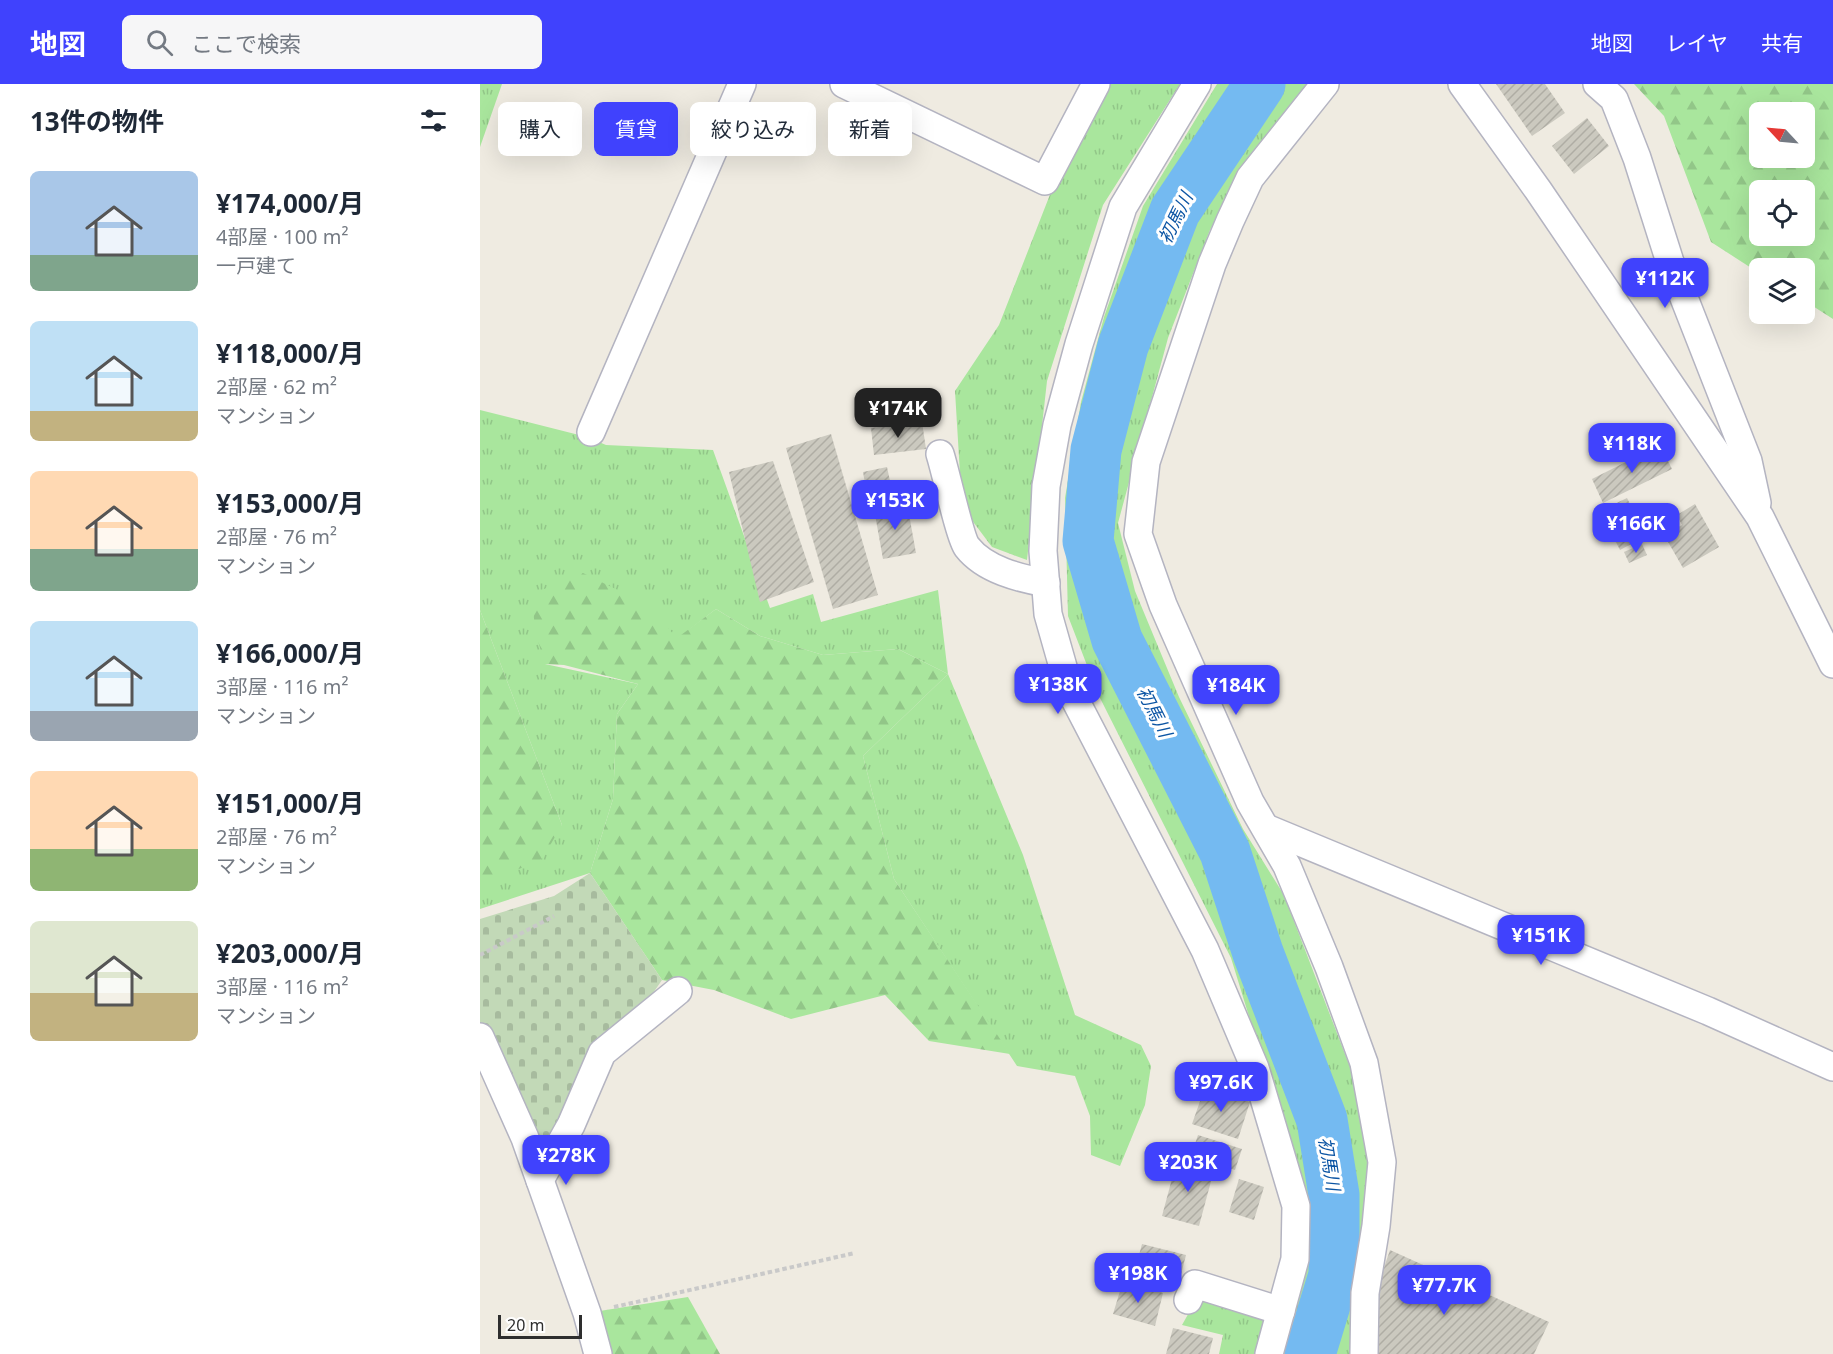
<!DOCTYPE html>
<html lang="ja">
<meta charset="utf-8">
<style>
body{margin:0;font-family:"Noto Sans","Noto Sans JP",sans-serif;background:#f6f6f7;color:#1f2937;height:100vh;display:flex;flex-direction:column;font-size:22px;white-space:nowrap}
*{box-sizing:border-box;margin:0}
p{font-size:20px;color:#747a83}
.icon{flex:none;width:33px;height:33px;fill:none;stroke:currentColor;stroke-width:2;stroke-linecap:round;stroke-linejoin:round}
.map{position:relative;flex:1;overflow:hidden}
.drawer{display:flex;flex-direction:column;background:#fff;width:480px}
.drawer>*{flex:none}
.banner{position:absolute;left:18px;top:18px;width:570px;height:54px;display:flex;gap:12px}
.needle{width:39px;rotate:296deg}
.fabs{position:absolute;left:1269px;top:18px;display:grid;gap:12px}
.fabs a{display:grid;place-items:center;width:66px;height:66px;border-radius:9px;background:#fff;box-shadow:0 6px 24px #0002;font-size:30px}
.scale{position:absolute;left:18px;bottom:15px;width:84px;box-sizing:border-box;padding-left:6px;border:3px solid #2e2e2e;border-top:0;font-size:16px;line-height:21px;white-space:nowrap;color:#2e2e2e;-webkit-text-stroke:4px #fff;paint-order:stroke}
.price{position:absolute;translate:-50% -51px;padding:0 14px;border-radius:12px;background:#4042fd;color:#fff;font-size:20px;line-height:39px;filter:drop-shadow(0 2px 3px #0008)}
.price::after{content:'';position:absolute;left:50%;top:36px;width:18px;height:14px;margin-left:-9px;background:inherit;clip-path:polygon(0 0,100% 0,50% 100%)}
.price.active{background:#222;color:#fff}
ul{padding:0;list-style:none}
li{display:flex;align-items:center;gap:18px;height:150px;padding:0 30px}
li span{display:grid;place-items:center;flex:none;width:168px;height:120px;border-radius:9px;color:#555}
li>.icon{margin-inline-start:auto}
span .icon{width:72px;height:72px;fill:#fffc;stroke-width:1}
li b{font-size:26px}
h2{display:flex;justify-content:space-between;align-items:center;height:72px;padding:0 30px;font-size:26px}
.tag{padding:0 21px;border-radius:9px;background:#fff;box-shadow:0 6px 24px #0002;font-size:21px;line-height:54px}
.tag.active{background:#4042fd;color:#fff}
header{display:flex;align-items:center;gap:36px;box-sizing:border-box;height:84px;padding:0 30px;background:#4042fd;color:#fff}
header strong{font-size:28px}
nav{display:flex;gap:33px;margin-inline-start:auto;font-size:21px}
.search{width:420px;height:54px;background:#f6f6f7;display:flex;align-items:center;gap:15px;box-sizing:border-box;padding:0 21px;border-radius:9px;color:#747a83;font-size:22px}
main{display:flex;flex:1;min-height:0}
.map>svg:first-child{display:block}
.grass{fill:url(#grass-tufts)}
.forest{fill:url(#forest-firs);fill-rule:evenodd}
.cemetery{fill:url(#cemetery-stones)}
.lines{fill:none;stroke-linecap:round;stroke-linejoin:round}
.river{stroke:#74baf1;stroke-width:51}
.building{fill:url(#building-hatch)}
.minor-casing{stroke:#b4b4c1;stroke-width:30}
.path{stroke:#c9c9c9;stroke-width:4;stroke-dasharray:4.5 3;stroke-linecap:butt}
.minor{stroke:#fff;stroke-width:27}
.labels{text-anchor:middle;stroke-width:6;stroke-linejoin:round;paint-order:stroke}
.water-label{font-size:18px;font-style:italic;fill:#0c55a4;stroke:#fff}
</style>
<header>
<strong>地図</strong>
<div class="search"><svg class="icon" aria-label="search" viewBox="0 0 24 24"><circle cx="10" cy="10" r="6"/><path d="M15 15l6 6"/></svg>ここで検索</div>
<nav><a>地図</a><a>レイヤ</a><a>共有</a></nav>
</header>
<main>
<section class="drawer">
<h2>13件の物件<svg class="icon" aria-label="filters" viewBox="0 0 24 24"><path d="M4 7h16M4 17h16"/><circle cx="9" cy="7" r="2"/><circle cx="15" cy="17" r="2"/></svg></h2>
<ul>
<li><span style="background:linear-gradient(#a9c7e8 70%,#7fa58c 0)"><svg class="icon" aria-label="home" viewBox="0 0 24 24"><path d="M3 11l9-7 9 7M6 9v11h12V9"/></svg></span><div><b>¥174,000/月</b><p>4部屋 · 100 m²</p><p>一戸建て</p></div></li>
<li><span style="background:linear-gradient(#bfe0f5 75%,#c2b280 0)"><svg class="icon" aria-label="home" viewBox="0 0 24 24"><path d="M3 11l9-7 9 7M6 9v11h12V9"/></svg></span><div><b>¥118,000/月</b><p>2部屋 · 62 m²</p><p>マンション</p></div></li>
<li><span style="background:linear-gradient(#ffd9b3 65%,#7fa58c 0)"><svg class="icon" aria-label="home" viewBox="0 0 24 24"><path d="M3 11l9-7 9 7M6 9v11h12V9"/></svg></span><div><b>¥153,000/月</b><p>2部屋 · 76 m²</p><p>マンション</p></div></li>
<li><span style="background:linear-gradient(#bfe0f5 75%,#9aa5b1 0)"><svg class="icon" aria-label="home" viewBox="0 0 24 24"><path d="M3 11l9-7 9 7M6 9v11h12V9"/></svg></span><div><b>¥166,000/月</b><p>3部屋 · 116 m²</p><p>マンション</p></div></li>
<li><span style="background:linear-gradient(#ffd9b3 65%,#8fb573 0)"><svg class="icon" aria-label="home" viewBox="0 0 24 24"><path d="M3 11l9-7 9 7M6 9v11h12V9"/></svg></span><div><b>¥151,000/月</b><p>2部屋 · 76 m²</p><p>マンション</p></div></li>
<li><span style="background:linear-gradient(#dfe7d0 60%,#c2b280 0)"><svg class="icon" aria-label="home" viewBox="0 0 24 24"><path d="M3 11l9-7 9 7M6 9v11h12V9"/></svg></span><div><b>¥203,000/月</b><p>3部屋 · 116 m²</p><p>マンション</p></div></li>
</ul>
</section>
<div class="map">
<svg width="1353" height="1270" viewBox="0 0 1353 1270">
<defs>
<pattern id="grass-tufts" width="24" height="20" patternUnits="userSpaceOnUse" patternTransform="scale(1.5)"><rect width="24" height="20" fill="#a9e69d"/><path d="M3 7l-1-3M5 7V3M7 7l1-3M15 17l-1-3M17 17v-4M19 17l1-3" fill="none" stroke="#92c688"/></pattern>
<pattern id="forest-firs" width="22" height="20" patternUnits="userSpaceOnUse" patternTransform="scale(1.5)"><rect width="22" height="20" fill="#a9e69d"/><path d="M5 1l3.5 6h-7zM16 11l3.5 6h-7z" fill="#92c688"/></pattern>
<pattern id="cemetery-stones" width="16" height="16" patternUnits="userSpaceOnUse" patternTransform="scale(1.5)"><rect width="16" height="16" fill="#c2d9b7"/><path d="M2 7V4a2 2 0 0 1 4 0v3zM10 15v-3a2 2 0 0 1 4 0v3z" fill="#a7bb9e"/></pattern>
<pattern id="building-hatch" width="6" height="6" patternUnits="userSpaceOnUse" patternTransform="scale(1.5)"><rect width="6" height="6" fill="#cbc9bf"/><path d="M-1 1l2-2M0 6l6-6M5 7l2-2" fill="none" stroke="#afada4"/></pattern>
</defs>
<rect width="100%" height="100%" fill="#efebe1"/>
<!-- grass -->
<g class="grass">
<polygon points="0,0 22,0 0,63"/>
<polygon points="627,0 700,0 623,121 567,297 547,476 512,463 482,423 475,307 519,241 571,108"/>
<polygon points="737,0 829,0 768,77 730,146 688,254 638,439 655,507 699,613 763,745 804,811 875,996 892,1061 880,1270 790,1270 803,1219 804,1046 751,874 618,610 588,532 585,414 601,318 624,233 663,122"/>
<polygon points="0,326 107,353 126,361 233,366 290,524 333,510 341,538 458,506 468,590 543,771 595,931 661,961 671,982 665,1021 640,1082 611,1071 610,1032 595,992 537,982 414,795 383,672 468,590 418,565 343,571 280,552 236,525 197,555 65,580 158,600 137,630 133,715 110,789 0,825 0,794 82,741 0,526"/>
<polygon points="720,1209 788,1233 778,1270 739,1270 743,1251 702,1241"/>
</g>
<!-- forest -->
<g class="forest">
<path d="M1154,0h199v235l-28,-18 -1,-33h-44l-1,5 -48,-31 -47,-126zM1324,28v46h-44v-46zM1324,106v46h-44v-46z"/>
<polygon points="103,489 166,520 197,554 236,525 280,552 343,571 418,565 468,590 383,672 414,795 530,970 449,957 405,911 311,935 234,906 182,896 110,789 133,715 137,630 158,600 84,581 65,580 55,547 52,510"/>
<polygon points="0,526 82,741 62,775 0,802"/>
<polygon points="208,1213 240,1270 119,1270 107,1229"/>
</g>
<!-- cemetery -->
<polygon class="cemetery" points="110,789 182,896 129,973 62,1083 0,955 0,835 74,812"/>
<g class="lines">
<!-- river -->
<polyline class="river" points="780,0 695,127 643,262 616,366 608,457 637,556 745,768 778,869 842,1036 854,1111 854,1191 830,1270"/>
</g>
<!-- building -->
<g class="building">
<polygon points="1016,0 1065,0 1085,29 1052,52"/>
<polygon points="1107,34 1129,62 1094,90 1072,62"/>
<polygon points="442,338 446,365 394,371 391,344"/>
<polygon points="351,350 398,511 353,525 306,364"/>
<polygon points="1180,361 1192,385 1123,419 1112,395"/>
<polygon points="293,377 334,498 280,518 249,388"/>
<polygon points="407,383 413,411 388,416 383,388"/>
<polygon points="1147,414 1166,452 1140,466 1120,427"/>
<polygon points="427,419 436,469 403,475 394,425"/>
<polygon points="1215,420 1239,463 1203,484 1184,451 1202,441 1197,431"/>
<polygon points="1162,460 1167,471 1149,479 1144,468"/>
<polygon points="725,1003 770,1018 758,1055 712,1040"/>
<polygon points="718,1051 762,1065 755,1086 711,1072"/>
<polygon points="697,1076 734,1086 719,1142 682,1132"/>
<polygon points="759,1095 784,1103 774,1136 749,1128"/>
<polygon points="662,1160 706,1171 698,1202 654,1190"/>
<polygon points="910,1166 1069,1238 1054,1270 897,1270 886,1263 886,1236"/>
<polygon points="643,1197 683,1209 675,1242 633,1230"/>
<polygon points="693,1244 733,1254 729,1270 686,1270"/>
</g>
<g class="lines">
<defs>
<g id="minor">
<polyline points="364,0 565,97 616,0"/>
<polyline points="717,0 643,123 599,260 577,341 566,402 563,467 568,530 589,604 725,866 775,984 816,1122 815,1175 789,1270"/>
<polyline points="845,0 770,94 750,137 732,180 666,378 658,450 683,521 770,718 807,782 849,883 884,979 902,1078 896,1142 885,1209 884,1270"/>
<polyline points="982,0 1058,106 1280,433 1353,580"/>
<polyline points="1117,0 1134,15 1157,74 1190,178 1268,377 1277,419"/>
<polyline points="111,348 262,0"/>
<path d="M460,370c5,15 20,84 27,93 18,23 52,31 79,36"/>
<polyline points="786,744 1228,927 1353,983"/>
<polyline points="0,953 45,1054 107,1229 118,1270"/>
<polyline points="60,1096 91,1041 122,969 198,907"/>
<polyline points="708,1216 715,1200 801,1227"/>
</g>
</defs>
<!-- minor casing -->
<use href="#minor" class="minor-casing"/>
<!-- path -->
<g class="path">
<polyline points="0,871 74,832"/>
<polyline points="134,1223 375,1169"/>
</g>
<!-- minor -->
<use href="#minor" class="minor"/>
</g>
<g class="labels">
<!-- water labels -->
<g class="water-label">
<text transform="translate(696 134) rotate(-64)" y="6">初馬川</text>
<text transform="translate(674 628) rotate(63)" y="6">初馬川</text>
<text transform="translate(849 1080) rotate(81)" y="6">初馬川</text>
</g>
</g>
</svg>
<div class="fabs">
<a><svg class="needle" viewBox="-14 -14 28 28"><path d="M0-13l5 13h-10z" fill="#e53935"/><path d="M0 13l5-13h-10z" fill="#747a83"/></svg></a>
<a><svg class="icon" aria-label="locate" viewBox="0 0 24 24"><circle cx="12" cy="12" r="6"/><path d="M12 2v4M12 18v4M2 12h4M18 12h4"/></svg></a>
<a><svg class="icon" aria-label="layers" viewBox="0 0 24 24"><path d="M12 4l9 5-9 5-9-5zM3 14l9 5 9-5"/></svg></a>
</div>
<div class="scale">20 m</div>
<b class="price" style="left:1185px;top:225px">¥112K</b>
<b class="price active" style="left:418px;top:355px">¥174K</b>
<b class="price" style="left:1152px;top:390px">¥118K</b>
<b class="price" style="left:415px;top:447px">¥153K</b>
<b class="price" style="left:1156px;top:470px">¥166K</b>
<b class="price" style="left:578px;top:631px">¥138K</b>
<b class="price" style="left:756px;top:632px">¥184K</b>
<b class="price" style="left:1061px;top:882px">¥151K</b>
<b class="price" style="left:741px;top:1029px">¥97.6K</b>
<b class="price" style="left:86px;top:1102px">¥278K</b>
<b class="price" style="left:708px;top:1109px">¥203K</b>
<b class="price" style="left:658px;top:1220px">¥198K</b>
<b class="price" style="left:964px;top:1232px">¥77.7K</b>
<div class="banner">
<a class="tag">購入</a>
<a class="tag active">賃貸</a>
<a class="tag">絞り込み</a>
<a class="tag">新着</a>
</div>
</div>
</main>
